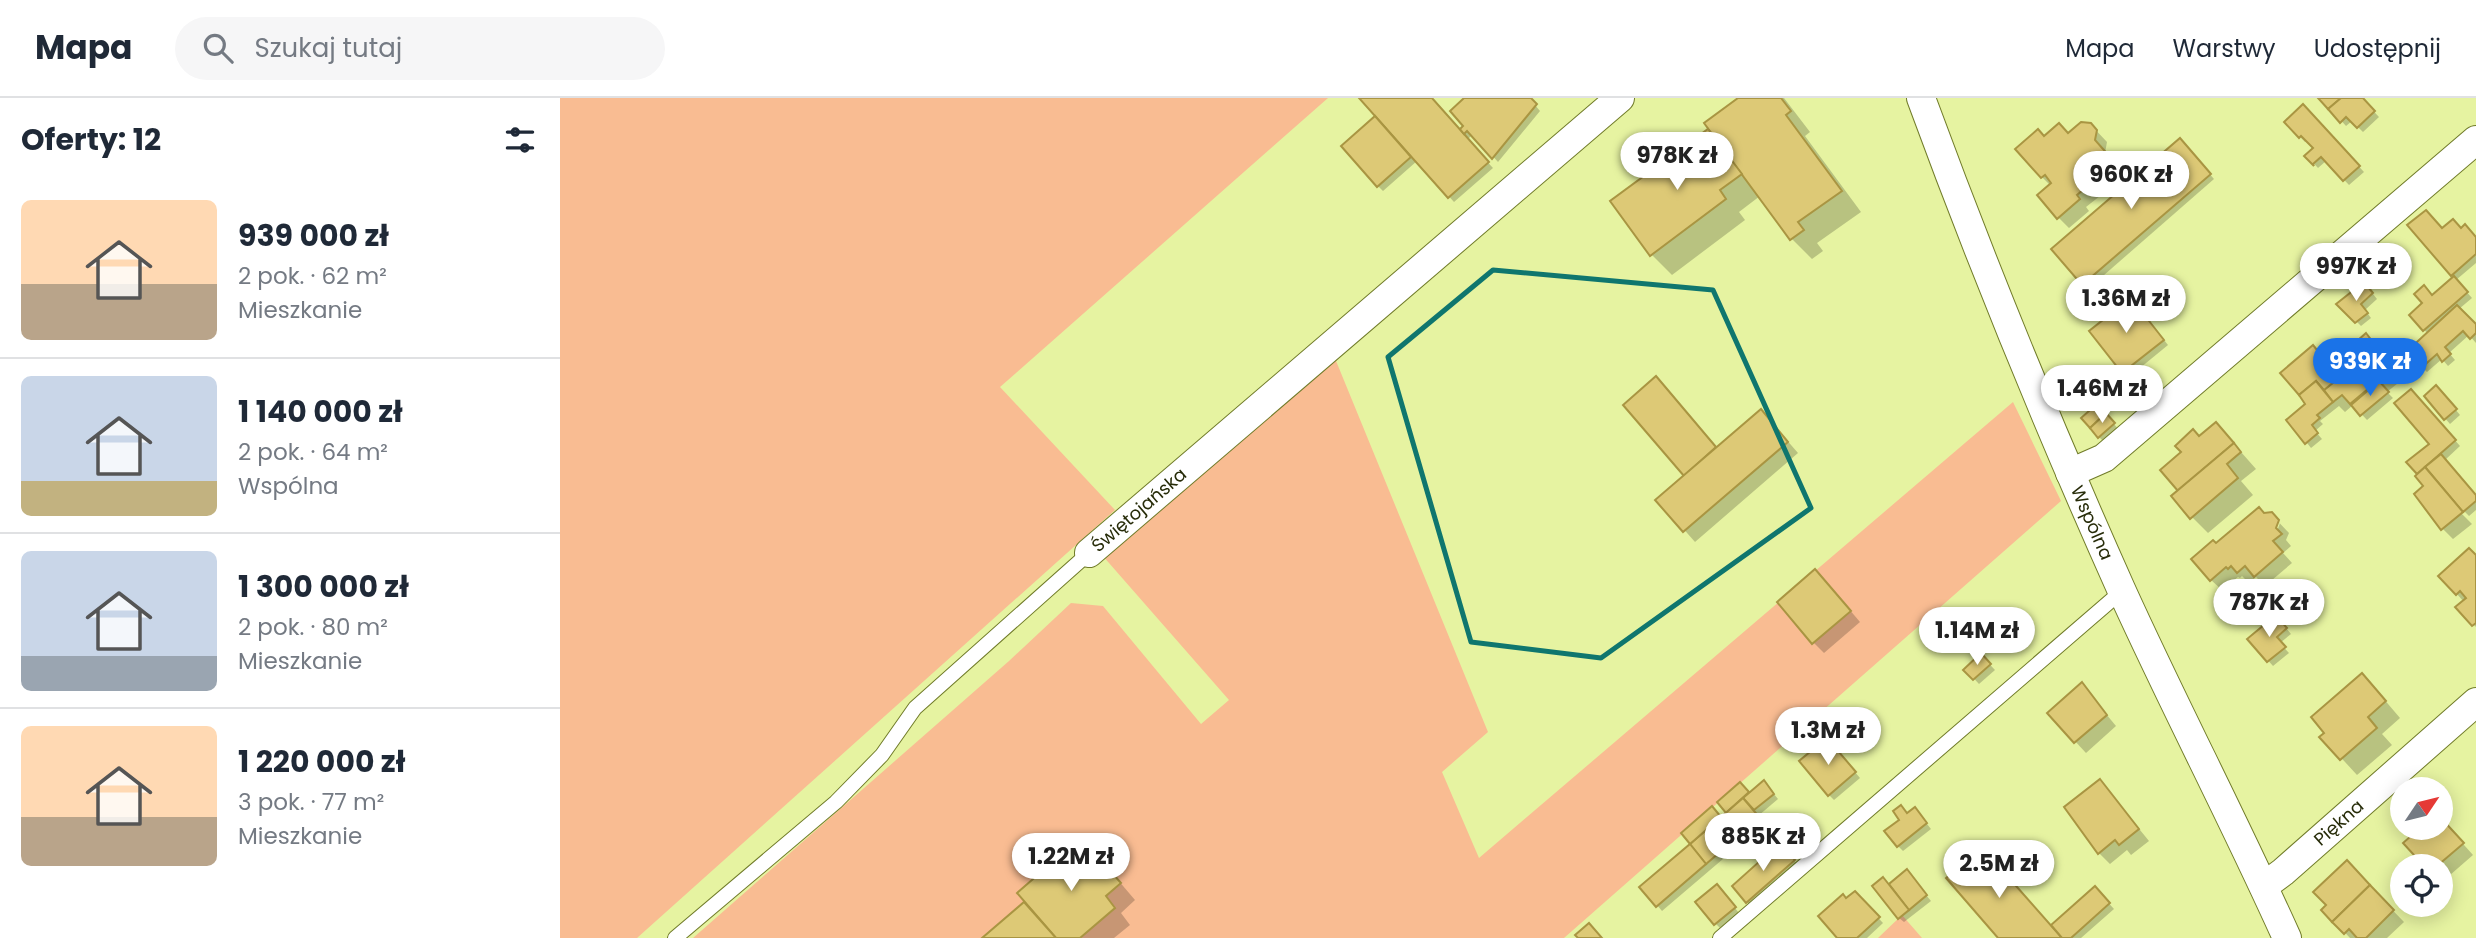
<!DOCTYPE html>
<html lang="pl">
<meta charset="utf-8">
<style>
body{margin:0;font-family:Poppins,sans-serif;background:#f6f6f7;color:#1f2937;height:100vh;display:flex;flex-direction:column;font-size:26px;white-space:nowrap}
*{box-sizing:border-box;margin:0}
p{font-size:23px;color:#747a83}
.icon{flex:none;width:38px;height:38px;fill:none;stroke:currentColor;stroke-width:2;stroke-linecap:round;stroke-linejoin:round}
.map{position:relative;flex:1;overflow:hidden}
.details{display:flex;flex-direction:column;background:#fff;width:560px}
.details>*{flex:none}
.needle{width:46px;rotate:55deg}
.fabs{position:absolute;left:1830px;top:679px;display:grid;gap:14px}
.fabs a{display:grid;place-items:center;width:63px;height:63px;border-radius:50%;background:#fff;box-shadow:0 4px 18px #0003;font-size:35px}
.price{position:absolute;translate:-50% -60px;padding:0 16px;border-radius:24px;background:#fff;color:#222;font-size:23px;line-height:46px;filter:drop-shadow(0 2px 4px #0008)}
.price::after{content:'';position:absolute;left:50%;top:42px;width:21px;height:16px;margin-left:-10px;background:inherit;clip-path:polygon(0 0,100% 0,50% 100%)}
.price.current{background:#1a73e8;color:#fff}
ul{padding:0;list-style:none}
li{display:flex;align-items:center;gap:21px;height:175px;padding:0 21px}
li+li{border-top:2px solid #e0e1e3}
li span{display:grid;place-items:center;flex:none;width:196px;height:140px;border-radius:10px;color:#555}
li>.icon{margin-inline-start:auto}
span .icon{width:84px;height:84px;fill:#fffc;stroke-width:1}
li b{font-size:30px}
h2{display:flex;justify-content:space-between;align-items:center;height:84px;padding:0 21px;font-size:30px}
header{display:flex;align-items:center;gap:42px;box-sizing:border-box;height:98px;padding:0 35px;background:#fff;border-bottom:2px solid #e0e1e3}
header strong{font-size:33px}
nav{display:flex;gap:38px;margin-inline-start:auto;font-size:24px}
.search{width:490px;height:63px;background:#f6f6f7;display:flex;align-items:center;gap:18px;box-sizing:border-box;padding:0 24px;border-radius:38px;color:#747a83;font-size:26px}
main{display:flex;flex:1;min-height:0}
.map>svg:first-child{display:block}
.green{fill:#f9bc92}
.shadow{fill:#0003;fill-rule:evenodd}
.building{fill:#ddc976;stroke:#a99542;stroke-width:2}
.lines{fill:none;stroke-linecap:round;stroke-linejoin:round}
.lane-casing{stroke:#707b29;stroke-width:16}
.street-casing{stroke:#707b29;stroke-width:30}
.lane{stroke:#fff;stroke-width:14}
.street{stroke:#fff;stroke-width:28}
.marked{fill:none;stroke:#0f766e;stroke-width:5;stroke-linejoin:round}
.labels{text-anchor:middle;stroke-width:5;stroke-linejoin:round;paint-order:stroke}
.street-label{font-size:18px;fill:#272c09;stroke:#fff}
</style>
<header>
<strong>Mapa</strong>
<div class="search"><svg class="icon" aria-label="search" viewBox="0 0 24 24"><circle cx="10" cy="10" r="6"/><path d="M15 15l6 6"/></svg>Szukaj tutaj</div>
<nav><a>Mapa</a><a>Warstwy</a><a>Udostępnij</a></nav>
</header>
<main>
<section class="details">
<h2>Oferty: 12<svg class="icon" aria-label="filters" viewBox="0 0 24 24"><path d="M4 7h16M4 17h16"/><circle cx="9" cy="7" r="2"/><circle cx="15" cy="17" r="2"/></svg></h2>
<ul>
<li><span style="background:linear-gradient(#ffd9b3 60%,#b9a48a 0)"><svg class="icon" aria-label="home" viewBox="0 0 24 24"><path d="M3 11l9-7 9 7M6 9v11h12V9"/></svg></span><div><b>939 000 zł</b><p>2 pok. · 62 m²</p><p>Mieszkanie</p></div></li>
<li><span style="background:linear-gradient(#c9d6e8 75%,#c2b280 0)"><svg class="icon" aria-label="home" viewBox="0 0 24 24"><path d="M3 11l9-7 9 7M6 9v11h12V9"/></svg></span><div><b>1 140 000 zł</b><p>2 pok. · 64 m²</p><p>Wspólna</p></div></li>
<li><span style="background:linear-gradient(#c9d6e8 75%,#9aa5b1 0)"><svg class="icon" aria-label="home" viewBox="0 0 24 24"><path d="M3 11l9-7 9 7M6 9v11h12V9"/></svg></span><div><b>1 300 000 zł</b><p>2 pok. · 80 m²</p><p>Mieszkanie</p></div></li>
<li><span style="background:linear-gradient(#ffd9b3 65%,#b9a48a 0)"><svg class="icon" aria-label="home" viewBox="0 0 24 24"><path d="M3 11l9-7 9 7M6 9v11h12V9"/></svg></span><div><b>1 220 000 zł</b><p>3 pok. · 77 m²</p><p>Mieszkanie</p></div></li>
</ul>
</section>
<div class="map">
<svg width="1916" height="840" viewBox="0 0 1916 840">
<rect width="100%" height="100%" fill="#e6f3a1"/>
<!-- green -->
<g class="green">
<polygon points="0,0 768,0 440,289 555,412 77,840 0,840"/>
<polygon points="774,258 928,634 882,674 919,760 1453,304 1501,403 1004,840 133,840 449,563 511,505 543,508 641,626 669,602 542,457"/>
<polygon points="1342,817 1362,840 1318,840"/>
</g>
<!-- shadow -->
<g class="shadow">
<polygon points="802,0 871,0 900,33 905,28 907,0 969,0 980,13 938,64 913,36 907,42 933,70 894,104 857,63 823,93 818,88 783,48 817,18"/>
<polygon points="1181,0 1224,0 1250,34 1245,38 1301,114 1257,145 1263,153 1252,161 1232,141 1200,98 1179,114 1185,122 1112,177 1092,157 1052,104 1150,31"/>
<polygon points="1761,0 1801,0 1819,19 1803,34 1792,23 1786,28"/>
<polygon points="1743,8 1804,74 1789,87 1766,63 1758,70 1747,58 1755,50 1747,42 1745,44 1726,24"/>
<polygon points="1530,26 1547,44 1545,55 1567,80 1553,92 1547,86 1542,90 1545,94 1526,109 1529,113 1509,130 1498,119 1491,88 1482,79 1484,40 1509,37"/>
<polygon points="1625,48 1654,81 1528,191 1523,186"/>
<polygon points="1850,127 1882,132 1901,132 1916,141 1916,165 1896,182 1912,200 1899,211 1916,229 1916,245 1909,237 1889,255 1895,262 1888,268 1882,261 1867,274 1862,269 1868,236 1851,217 1895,180"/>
<polygon points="1809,191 1817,201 1805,212 1811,220 1801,228 1779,206"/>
<polygon points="1576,207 1608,247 1569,279 1564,274"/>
<polygon points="1806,238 1843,281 1827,294 1833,300 1807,322 1793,307 1785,314 1779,308 1760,323 1763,326 1755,333 1762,341 1751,350 1729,322 1748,306 1753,249 1775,274 1795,259"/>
<polygon points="1106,291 1157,351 1211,324 1238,355 1135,444 1098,402 1126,378"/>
<polygon points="1881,294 1900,317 1890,326 1866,298"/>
<polygon points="1856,298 1900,348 1885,362 1916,398 1916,412 1909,418 1898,407 1895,409 1912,426 1893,441 1883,431 1860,376 1849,364 1871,346"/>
<polygon points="1543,312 1558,331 1544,344 1539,339"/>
<polygon points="1666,337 1696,371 1681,383 1693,397 1648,435 1632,419 1620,393 1640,340"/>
<path d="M1711,416l18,19 -3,7 5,6 -8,7 9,10 -27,23 -9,-9 -7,6 -7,-7 -2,2 -2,-1 -16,13 -11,-10 5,-34 48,-31zM1716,425h4l-5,14z"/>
<polygon points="1916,459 1916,529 1898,509 1904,504 1881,478"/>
<polygon points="1266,484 1300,524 1264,555 1253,544"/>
<polygon points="1721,524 1731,536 1720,545 1729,555 1713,568 1689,541"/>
<polygon points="1421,557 1435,572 1419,586 1406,572"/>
<polygon points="1522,587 1556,628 1526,655 1489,615"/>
<polygon points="1817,593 1840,620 1822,636 1832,647 1797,677 1762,639"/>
<polygon points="1272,647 1300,680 1274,702 1269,697"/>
<polygon points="1540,683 1589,743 1571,757 1567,752 1550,766 1539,755"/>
<polygon points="1180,686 1190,696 1209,690 1218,701 1198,718 1204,726 1102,813 1082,789 1133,746 1123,735 1157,715 1162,721 1169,715"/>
<polygon points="1359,716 1371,731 1343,753 1338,748 1347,717"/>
<polygon points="1887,728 1913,757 1882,784 1881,768 1867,768 1846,745 1863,730"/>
<polygon points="519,744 552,775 575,802 561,815 570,827 554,840 425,840 473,811"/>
<polygon points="1220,747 1239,768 1192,809 1187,804"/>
<polygon points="1787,765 1844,824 1827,840 1790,840 1764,812 1768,807"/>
<polygon points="1347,774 1371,803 1344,824 1339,820 1329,788"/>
<polygon points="1535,790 1554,811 1521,840 1440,840 1491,829"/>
<polygon points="1162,794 1179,815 1160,830 1155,825"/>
<polygon points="1295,795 1323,825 1307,840 1280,840 1287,802"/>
</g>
<!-- building -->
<g class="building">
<polygon points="799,0 872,0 929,64 888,100"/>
<polygon points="904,0 971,0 977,6 932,61 907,33 904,36 900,31 903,28 890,13"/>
<polygon points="1178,0 1221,0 1231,13 1226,17 1282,93 1238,124 1244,132 1230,142 1144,25"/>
<polygon points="1758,0 1781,0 1768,11"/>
<polygon points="1781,0 1803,0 1815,13 1797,30 1786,19 1780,25 1768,11"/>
<polygon points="1743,6 1800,68 1783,83 1761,59 1753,66 1754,68 1744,58 1753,50 1741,38 1739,40 1724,24"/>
<polygon points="815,18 851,59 817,89 781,48"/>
<polygon points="1521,24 1531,25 1537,32 1535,42 1558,68 1541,82 1536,76 1532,78 1535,82 1517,97 1520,101 1497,121 1477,97 1491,85 1485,77 1481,80 1455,51 1478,31 1484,38 1499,25 1508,35"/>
<polygon points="1148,31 1182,76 1160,92 1166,101 1090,158 1050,103"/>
<polygon points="1620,40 1651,76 1522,187 1491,151"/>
<polygon points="1866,112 1882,130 1893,121 1901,130 1905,126 1916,139 1916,156 1891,178 1847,127"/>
<polygon points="1894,178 1908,194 1863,233 1849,217 1862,205 1854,196 1864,187 1872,197"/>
<polygon points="1804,184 1813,195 1801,206 1808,215 1795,225 1776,206"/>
<polygon points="1571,200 1604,242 1562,275 1529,233"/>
<polygon points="1897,207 1916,226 1916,235 1910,241 1903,233 1885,249 1891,256 1882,264 1877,256 1860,271 1846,254"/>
<polygon points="1806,235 1833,270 1790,306 1782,297 1773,304 1764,292 1774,284 1768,278 1792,259 1787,252"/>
<polygon points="1753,247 1774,273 1768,278 1774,284 1764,292 1756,283 1739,297 1720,275"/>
<polygon points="1096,278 1156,349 1124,378 1063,307"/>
<polygon points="1756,283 1773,304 1757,317 1760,320 1752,327 1758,335 1745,346 1726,322 1745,306 1739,297"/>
<polygon points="1819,283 1829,294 1800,318 1791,307"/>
<polygon points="1876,287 1897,311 1884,322 1864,298"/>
<polygon points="1851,291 1896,342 1857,376 1846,364 1869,346 1834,305"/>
<polygon points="1538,305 1546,315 1530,330 1521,320"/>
<polygon points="1201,311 1228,344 1123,434 1095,402"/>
<polygon points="1546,315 1555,325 1538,340 1530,330"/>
<polygon points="1656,324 1674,345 1618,393 1600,372 1621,354 1615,348 1633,331 1639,338"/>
<polygon points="1674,345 1681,354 1667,366 1678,380 1630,421 1611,398"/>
<polygon points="1881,356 1916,397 1916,403 1903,414 1865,369"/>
<polygon points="1865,369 1903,414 1881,432 1854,396 1863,388 1855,378"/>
<polygon points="1699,409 1704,415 1712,414 1719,422 1716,430 1722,436 1713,443 1723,454 1694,479 1685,468 1677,475 1671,468 1668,471 1666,469 1650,483 1631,461 1653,442 1656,445"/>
<polygon points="1909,450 1916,457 1916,525 1912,528 1895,509 1906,500 1900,493 1896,497 1878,478"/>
<polygon points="1255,471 1291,513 1252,546 1217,504"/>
<polygon points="1716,517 1727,530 1717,539 1726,549 1707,564 1687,541"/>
<polygon points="1421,555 1431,566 1413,582 1403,572"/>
<polygon points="1802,575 1826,603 1808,619 1817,630 1780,662 1759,639 1764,635 1751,619"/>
<polygon points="1522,584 1547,617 1514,645 1487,615"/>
<polygon points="1267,640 1296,674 1268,698 1239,663"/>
<polygon points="1540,681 1579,731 1559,747 1555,742 1538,756 1504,709"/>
<polygon points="1204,682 1214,696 1194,712 1183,700"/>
<polygon points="1180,684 1189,694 1166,715 1157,704"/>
<polygon points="1183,700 1200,720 1146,766 1130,746"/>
<polygon points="1341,707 1347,715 1355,709 1367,725 1337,749 1324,733 1339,722 1333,713"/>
<polygon points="1152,708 1161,719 1130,746 1121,735"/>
<polygon points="1881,720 1904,745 1877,768 1864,768 1843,745 1860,730 1881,730"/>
<polygon points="519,741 534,759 536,757 561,785 546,798 555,810 520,840 496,840 457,795"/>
<polygon points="1220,745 1235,762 1186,805 1172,788"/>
<polygon points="1130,746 1146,766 1096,809 1079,789"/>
<polygon points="1422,749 1457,789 1502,840 1438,840 1386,780"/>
<polygon points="1787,762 1810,787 1772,824 1761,812 1766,807 1753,794"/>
<polygon points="1347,771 1367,797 1349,812 1329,786"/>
<polygon points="1323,779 1349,812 1338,821 1312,788"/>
<polygon points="1157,786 1176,809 1154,827 1135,804"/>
<polygon points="1810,787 1834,812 1806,840 1797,840 1789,831 1784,836 1772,824"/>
<polygon points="1535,788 1550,805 1511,840 1502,840 1491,827"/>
<polygon points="1295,793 1320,819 1297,840 1277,840 1258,818 1283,796 1286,800"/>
<polygon points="464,804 496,840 422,840"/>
<polygon points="1029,825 1042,840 1018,840 1015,837"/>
</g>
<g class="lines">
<defs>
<g id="lane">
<polyline points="115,840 276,704 322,657 355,610 529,455"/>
<polyline points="1160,840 1562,493"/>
</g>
<g id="street">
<path id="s1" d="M1361,0c61,166 128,330 200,491 53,117 113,231 166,349"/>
<polyline points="1510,375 1544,360 1916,42"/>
<path id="s2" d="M529,455l531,-455"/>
<path id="s3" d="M1704,788l19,-14 193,-170"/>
</g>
</defs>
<!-- lane casing -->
<use href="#lane" class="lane-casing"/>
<!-- street casing -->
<use href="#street" class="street-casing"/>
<!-- lane -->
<use href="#lane" class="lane"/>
<!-- street -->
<use href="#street" class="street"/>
</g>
<!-- marked area -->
<path class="marked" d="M933,172l220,20 98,218 -210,150 -130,-16 -83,-285z"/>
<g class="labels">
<!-- street labels -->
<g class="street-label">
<text dy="6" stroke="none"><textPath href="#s2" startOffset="66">Świętojańska</textPath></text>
<text dy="6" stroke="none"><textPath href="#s1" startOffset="458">Wspólna</textPath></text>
<text dy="6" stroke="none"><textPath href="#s3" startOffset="98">Piękna</textPath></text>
</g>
</g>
</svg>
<div class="fabs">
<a><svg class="needle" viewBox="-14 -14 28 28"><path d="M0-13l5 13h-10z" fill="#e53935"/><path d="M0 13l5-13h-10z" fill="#747a83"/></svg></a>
<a><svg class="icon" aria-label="locate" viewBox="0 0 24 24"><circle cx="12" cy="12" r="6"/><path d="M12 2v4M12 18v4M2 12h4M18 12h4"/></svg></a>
</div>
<b class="price" style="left:1117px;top:94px">978K zł</b>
<b class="price" style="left:1571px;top:113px">960K zł</b>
<b class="price" style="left:1796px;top:205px">997K zł</b>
<b class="price" style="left:1566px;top:237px">1.36M zł</b>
<b class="price current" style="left:1810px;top:300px">939K zł</b>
<b class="price" style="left:1542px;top:327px">1.46M zł</b>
<b class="price" style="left:1709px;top:541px">787K zł</b>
<b class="price" style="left:1417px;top:569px">1.14M zł</b>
<b class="price" style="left:1268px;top:669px">1.3M zł</b>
<b class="price" style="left:1203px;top:775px">885K zł</b>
<b class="price" style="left:511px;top:795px">1.22M zł</b>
<b class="price" style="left:1439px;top:802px">2.5M zł</b>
</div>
</main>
